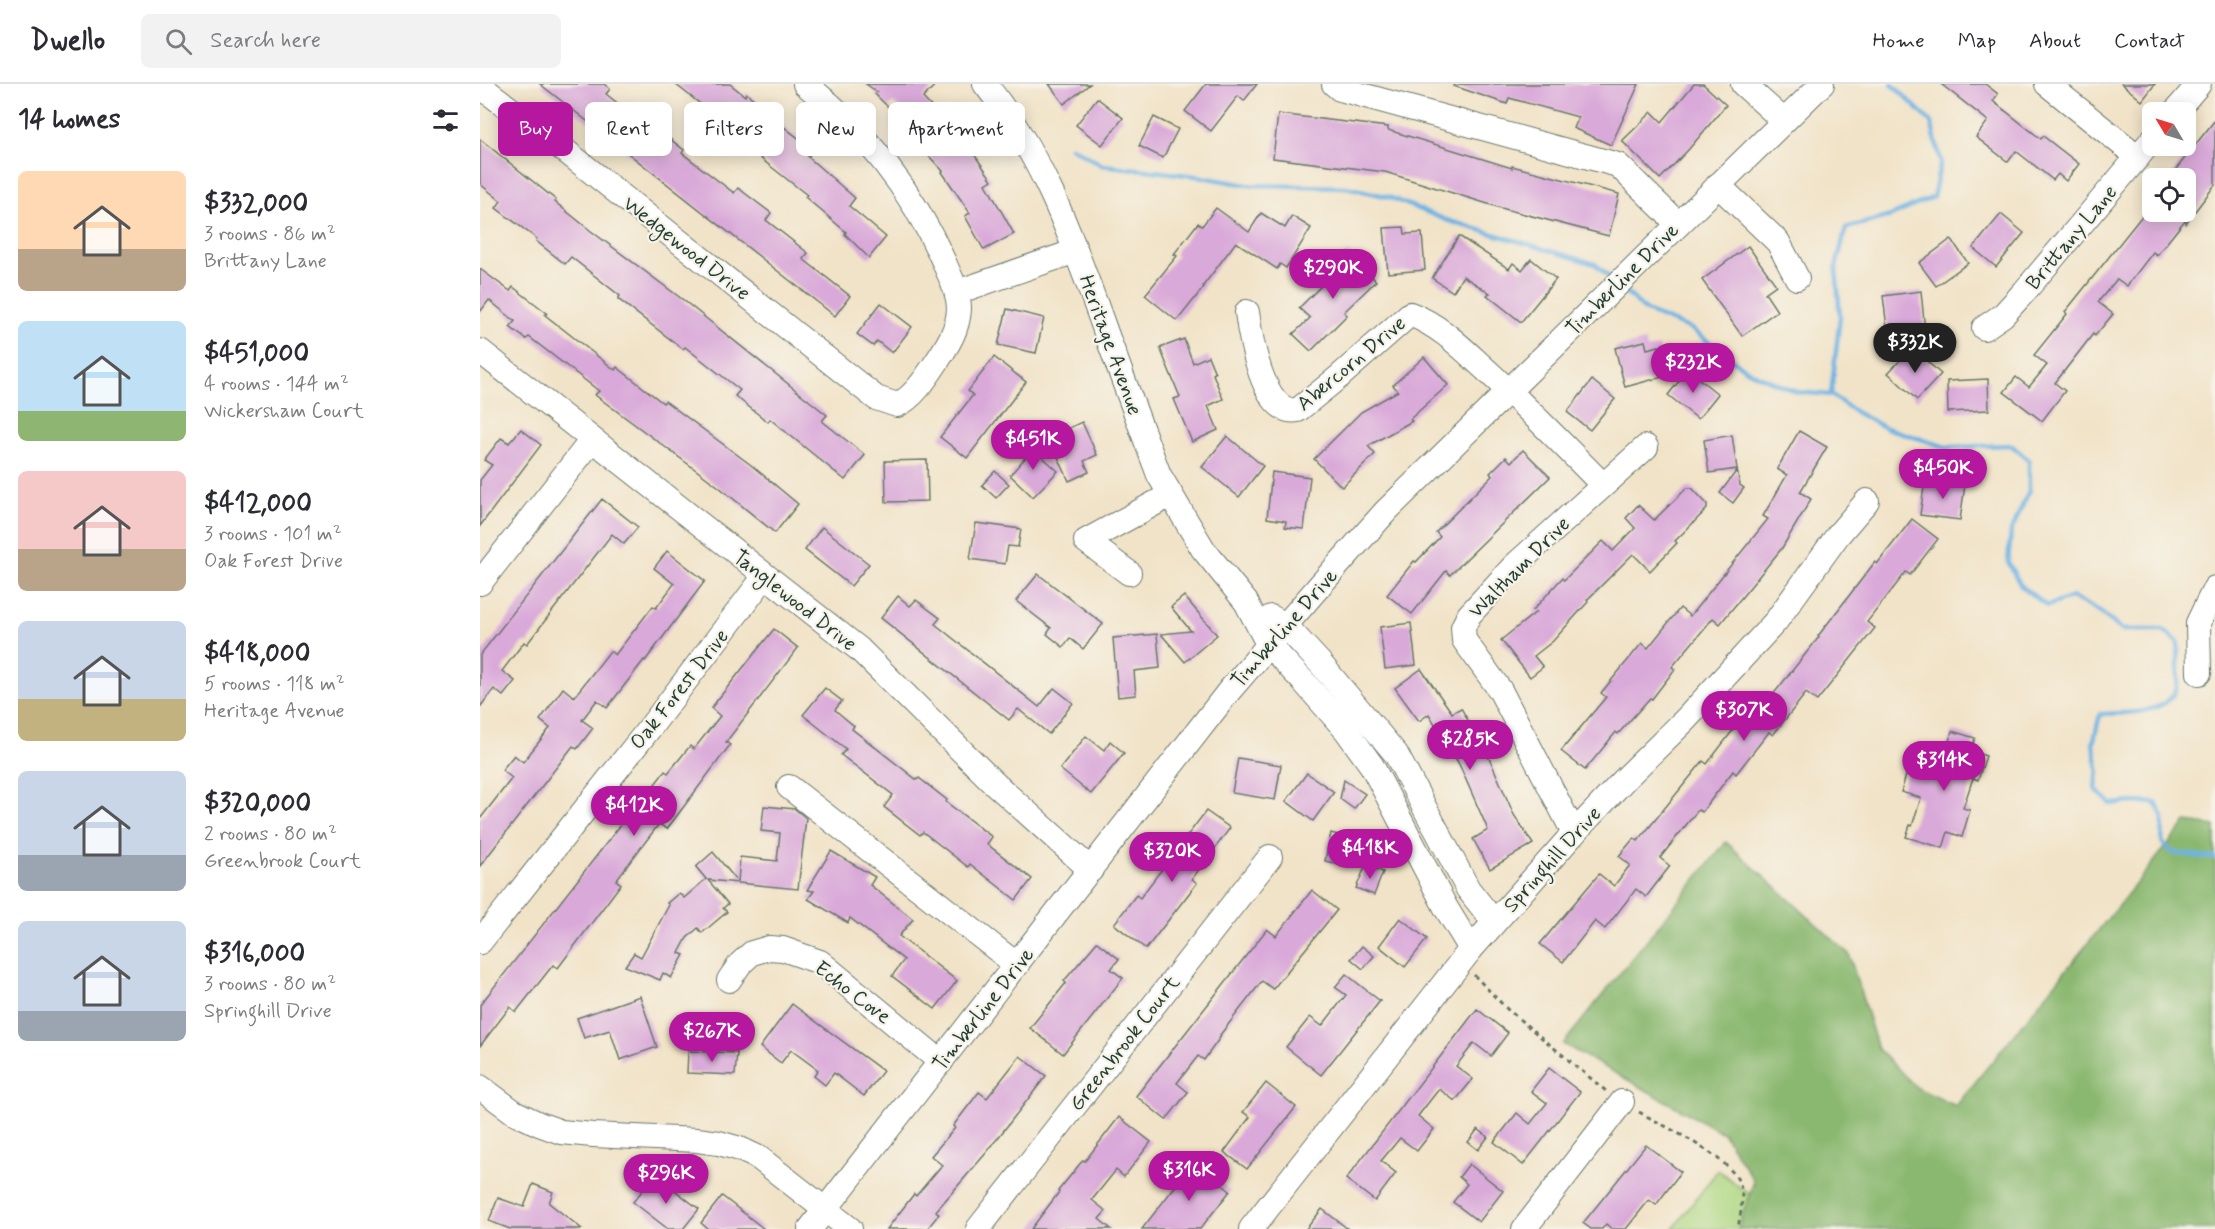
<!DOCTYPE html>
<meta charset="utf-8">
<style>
body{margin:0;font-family:Mynerve,sans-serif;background:#f2f2f3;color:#2b2b33;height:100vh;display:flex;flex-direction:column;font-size:22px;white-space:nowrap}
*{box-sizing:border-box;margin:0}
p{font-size:20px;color:#7c7c81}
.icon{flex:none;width:33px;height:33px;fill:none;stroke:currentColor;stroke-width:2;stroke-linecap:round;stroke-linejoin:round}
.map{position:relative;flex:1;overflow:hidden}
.details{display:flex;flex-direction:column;background:#fff;width:480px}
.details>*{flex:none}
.top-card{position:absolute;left:18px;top:18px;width:570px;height:54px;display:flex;gap:12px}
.needle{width:39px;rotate:308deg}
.buttons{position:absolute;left:1662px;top:18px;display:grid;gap:12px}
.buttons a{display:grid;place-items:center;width:54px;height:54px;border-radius:9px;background:#fff;box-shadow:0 3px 15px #0003;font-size:30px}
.price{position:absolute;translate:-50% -51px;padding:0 14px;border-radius:21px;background:#b5179e;color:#fff;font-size:20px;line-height:39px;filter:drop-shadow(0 2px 3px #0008)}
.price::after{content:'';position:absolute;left:50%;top:36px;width:18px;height:14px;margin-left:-9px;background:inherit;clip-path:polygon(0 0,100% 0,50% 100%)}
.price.on{background:#222;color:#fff}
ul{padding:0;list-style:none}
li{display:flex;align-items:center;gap:18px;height:150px;padding:0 18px}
li span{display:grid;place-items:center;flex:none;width:168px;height:120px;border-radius:9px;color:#555}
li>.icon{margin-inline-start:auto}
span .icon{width:72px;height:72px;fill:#fffc;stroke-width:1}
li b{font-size:26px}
h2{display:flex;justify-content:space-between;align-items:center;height:72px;padding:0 18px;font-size:26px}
.chip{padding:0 21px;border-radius:9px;background:#fff;box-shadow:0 3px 15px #0003;font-size:21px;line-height:54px}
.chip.on{background:#b5179e;color:#fff}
header{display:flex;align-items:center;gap:36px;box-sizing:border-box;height:84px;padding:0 30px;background:#fff;border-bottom:2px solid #e1e1e2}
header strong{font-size:28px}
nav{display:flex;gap:33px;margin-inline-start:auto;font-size:21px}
.search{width:420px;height:54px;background:#f2f2f3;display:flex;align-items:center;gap:15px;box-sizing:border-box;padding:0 21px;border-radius:9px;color:#7c7c81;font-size:22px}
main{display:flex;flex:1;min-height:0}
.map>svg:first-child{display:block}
.green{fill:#aed782;stroke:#668a5b;stroke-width:1.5}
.forest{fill:#8ab870;stroke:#547a52;stroke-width:1.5}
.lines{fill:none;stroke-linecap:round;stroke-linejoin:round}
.stream{stroke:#6eb3e4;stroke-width:4.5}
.building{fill:#d9a9d9}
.minor-casing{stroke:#687768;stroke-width:26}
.path{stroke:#687768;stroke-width:3;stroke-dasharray:4.5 4.5;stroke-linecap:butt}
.minor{stroke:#fff;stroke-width:24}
.labels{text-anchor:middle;stroke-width:4.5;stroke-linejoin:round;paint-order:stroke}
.street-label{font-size:21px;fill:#1f3d34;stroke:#f7f3e8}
</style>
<header>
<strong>Dwello</strong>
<div class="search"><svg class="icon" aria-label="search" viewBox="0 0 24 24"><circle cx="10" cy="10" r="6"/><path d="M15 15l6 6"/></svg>Search here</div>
<nav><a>Home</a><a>Map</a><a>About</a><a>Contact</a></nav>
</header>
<main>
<section class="details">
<h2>14 homes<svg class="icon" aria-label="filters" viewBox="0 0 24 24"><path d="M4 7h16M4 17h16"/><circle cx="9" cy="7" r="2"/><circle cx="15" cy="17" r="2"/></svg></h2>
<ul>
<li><span style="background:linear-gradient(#ffd9b3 65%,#b9a48a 0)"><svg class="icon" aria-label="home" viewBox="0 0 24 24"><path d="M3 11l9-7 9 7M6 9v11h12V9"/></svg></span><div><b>$332,000</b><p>3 rooms · 86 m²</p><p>Brittany Lane</p></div></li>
<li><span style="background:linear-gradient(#bfe0f5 75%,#8fb573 0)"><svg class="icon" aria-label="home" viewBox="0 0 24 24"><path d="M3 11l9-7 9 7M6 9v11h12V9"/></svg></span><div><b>$451,000</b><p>4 rooms · 144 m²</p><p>Wickersham Court</p></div></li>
<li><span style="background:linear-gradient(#f6c9c9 65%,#b9a48a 0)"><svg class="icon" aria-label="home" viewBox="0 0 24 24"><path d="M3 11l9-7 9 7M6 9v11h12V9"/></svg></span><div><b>$412,000</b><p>3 rooms · 101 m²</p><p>Oak Forest Drive</p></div></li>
<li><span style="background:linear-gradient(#c9d6e8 65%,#c2b280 0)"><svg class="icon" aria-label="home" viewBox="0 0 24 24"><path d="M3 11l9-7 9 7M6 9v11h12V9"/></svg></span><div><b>$418,000</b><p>5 rooms · 118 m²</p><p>Heritage Avenue</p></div></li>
<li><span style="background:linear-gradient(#c9d6e8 70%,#9aa5b1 0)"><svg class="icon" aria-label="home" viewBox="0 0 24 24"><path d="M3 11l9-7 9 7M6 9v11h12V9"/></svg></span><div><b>$320,000</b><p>2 rooms · 80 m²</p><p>Greenbrook Court</p></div></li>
<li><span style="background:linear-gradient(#c9d6e8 75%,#9aa5b1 0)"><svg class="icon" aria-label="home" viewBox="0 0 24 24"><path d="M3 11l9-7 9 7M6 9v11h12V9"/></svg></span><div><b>$316,000</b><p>3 rooms · 80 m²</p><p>Springhill Drive</p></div></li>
</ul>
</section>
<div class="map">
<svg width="1735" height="1145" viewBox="0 0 1735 1145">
<rect width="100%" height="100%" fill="#f7f3e8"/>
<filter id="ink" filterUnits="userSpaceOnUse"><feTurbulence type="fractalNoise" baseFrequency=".0167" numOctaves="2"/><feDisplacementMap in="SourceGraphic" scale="12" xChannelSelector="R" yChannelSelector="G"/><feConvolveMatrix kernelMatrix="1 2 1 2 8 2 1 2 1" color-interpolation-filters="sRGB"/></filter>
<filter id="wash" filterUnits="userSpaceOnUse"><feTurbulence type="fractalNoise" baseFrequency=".008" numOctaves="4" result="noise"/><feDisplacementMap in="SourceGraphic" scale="24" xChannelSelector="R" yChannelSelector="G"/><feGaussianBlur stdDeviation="1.35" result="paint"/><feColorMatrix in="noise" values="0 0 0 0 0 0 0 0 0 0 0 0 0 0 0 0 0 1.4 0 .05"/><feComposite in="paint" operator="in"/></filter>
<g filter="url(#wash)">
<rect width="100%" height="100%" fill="#f1e3c8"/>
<!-- green -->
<polygon class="green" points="1238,1086 1313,1145 1193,1145"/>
<!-- forest -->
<polygon class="forest" points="1706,738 1735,742 1735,1145 1258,1145 1274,1097 1243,1049 1083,960 1246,758 1369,870 1398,965 1437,1004 1476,1022"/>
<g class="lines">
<!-- stream -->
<g class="stream">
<path d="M1412,0l39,38 10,40 -8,35 -42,19 -45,12 -10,39 4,49 -9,79 26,18 29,15 60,19 65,-2 18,15v31l-18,40 -3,31 13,24 26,20 25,-9 29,16 21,17h41l15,12c0,10 1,39 -2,47 -9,26 -53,24 -76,25l-7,30 5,24 -2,22 15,14 22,-2 23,1 7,15 -1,24 11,11 42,5"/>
<polyline points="591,63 622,81 716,92 767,101 866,103 909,113 966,136 1115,180 1133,196"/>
<polyline points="1144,206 1166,227 1211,245 1265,285 1279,292 1317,308 1351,311"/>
</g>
</g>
<g id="blocks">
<!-- building -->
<g class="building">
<polygon points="60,0 124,0 130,5 126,10 173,47 176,44 204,66 202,69 254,109 258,104 291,129 286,136 328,169 323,175 370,212 355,232"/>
<polygon points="195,0 250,0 265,12 266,9 297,33 295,36 334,66 328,73 375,114 369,122 406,153 389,174 365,150 366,148 325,113 327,111 280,74 286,67 239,30 237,33"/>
<polygon points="386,0 456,0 443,14 489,63 512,96 506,100 534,150 504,166 485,132 490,129 462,88 463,87 427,49 436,41 413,19 409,24 395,10 397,8"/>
<polygon points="569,0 610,0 584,20"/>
<polygon points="726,0 777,0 764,17 758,12 731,47 705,27"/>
<polygon points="975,0 1159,0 1131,61 1093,44 1098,33 1029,14 1027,20 974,2"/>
<polygon points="1214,0 1223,0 1246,21 1209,65 1180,95 1142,57 1172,28 1182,38"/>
<polygon points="1461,0 1505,0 1518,10 1513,17 1561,55 1563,52 1599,80 1586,97 1578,90 1573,96 1536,67 1528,78 1496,53 1508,37"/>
<polygon points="1642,0 1675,0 1662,17"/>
<polygon points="617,14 643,34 622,61 596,41"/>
<polygon points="798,30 908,43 908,46 1032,84 1032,82 1139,110 1129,152 1021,124 905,88 793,74"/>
<polygon points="674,33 698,45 683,74 659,62"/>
<polygon points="1735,36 1735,101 1706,139 1706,135 1677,171 1673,168 1647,202 1637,195 1618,218 1633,230 1615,252 1613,250 1575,299 1585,307 1562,337 1524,308 1536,293 1549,303 1567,281 1554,271 1587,230 1585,228 1665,128 1706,128 1706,94 1689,94"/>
<polygon points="0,55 76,116 75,118 111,147 202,215 347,331 342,337 385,371 365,396 290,335 288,338 255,312 260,306 205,263 203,265 138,215 140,212 91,173 85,180 56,157 57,155 16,124 21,117 0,100"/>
<polygon points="736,124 769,148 781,129 805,144 812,132 831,144 806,184 800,180 797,185 756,158 723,202 724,203 697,237 665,211 697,172 694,170 718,139 722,142"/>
<polygon points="1521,130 1544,149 1516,183 1493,164"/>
<polygon points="924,143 925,150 942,149 945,186 908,189 904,144"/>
<polygon points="979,152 1029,185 1033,179 1042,186 1051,175 1076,195 1041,238 1007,211 1010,209 983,192 973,208 952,194"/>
<polygon points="1471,155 1488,179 1456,202 1439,179"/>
<polygon points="1268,162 1296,201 1285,209 1297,227 1262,252 1222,196"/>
<polygon points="868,168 896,197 864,228 867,231 831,267 813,250 830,234 819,224 846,197 842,192"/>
<polygon points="0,185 30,207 33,203 67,229 65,231 135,286 137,283 183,319 185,317 271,381 318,420 295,449 239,403 115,311 119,307 49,253 46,255 30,243 35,237 9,216 0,228"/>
<polygon points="1441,207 1445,247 1408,252 1403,212"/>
<polygon points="401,219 432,243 412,269 397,257 393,262 377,250"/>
<polygon points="527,225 564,234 556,269 518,261"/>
<polygon points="704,255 713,279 728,272 735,289 733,290 743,315 728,322 738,346 712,358 694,315 700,313 680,264"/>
<polygon points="1165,257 1167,265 1179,262 1186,292 1145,303 1135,264"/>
<polygon points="1432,264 1461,290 1437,316 1408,289"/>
<polygon points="514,273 546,298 487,374 460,353 493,311 488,307"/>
<polygon points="944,273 968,301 930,335 932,337 888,362 895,370 862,403 834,375 881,328 918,307 913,301"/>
<polygon points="1208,286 1238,310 1218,335 1188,311"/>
<polygon points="1508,295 1509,326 1468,328 1467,297"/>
<polygon points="1112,296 1135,315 1110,346 1087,328"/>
<polygon points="602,338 617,371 604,377 609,388 589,397 569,353"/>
<polygon points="41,345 61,361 0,442 0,396 12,381 4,376 21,354 29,359"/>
<polygon points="1319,347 1347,363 1320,408 1331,415 1302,464 1240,540 1233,534 1192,583 1195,585 1172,615 1170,614 1138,650 1136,648 1105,686 1081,667 1126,613 1121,609 1162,559 1168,564 1200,524 1210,532 1288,435 1283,432 1307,391 1297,385"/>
<polygon points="1252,351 1257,385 1229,389 1224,356"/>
<polygon points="747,352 783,382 759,413 722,383"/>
<polygon points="548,360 578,387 553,413 530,391 545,374 539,369"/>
<polygon points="1043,366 1070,393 970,491 966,487 932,530 907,511 934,477 936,478 960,453 956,448 1012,392 1010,389 1026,373 1031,378"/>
<polygon points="447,376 448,417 406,418 405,377"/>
<polygon points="1257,386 1260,401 1264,404 1253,419 1240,409"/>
<polygon points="515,387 529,400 516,414 502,401"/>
<polygon points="792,388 830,393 824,445 805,443 806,437 787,434"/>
<polygon points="1445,396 1485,401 1480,436 1440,431"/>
<polygon points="1207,404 1212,404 1227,420 1227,425 1195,457 1197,459 1170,487 1153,470 1107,516 1108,518 1073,557 1054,572 1063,583 1050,593 1021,556 1056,528 1053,526 1082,494 1084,496 1123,457 1133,467 1155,444 1146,434 1158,421 1174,436"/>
<polygon points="122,415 158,443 144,460 132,450 47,560 44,558 22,587 35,597 23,612 14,605 0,623 0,571"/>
<polygon points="1432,435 1458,455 1430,491 1426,488 1387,538 1395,544 1337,617 1326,609 1293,651 1289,648 1256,690 1253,687 1222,728 1218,726 1180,774 1190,782 1166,813 1156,805 1125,845 1115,837 1083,878 1060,860 1119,790 1134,802 1150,781 1139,772 1154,754 1158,757 1223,677 1227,680 1260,637 1265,641 1290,610 1292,612 1339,553 1338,552 1395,478 1397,480"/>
<polygon points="496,439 541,445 538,463 528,462 525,480 490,475"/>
<polygon points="342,443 389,480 371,502 325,466"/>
<polygon points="187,467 225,497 165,577 164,576 127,624 117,616 102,636 113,644 97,665 93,662 0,782 0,735 32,694 22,686 34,671 43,678 70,644 60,636 83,604 94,613 130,567 135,571 173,522 176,524 194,500 174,484"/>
<polygon points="558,490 623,540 603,565 590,554 583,563 567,550 571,544 536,517"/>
<polygon points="418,512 430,522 436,516 460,534 455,540 559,623 574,604 593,619 569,650 538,625 529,636 401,534"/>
<polygon points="704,512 737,551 705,578 681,550 711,547 691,523"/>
<polygon points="931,539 936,581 905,585 900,543"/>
<polygon points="294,545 318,564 246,658 250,661 187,745 179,740 136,796 141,800 78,884 73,881 36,928 30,923 0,962 0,921 150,729 152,730 185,687 188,689 210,662 214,665 240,632 231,624"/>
<polygon points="677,550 680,584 654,587 656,611 638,613 633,554"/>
<polygon points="941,585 972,629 981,624 1011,678 1034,731 1053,760 1010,785 993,755 1008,746 979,680 949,630 939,637 915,604"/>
<polygon points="345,604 362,617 355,626 374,642 372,645 437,696 439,694 467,716 466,718 512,753 507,760 552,795 536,816 490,780 488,783 443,748 440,751 404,723 413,711 361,671 366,665 323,631"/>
<polygon points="1472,647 1495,654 1491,667 1506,672 1498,696 1493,694 1483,724 1490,726 1482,753 1468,748 1463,764 1426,753 1430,741 1432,742 1441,714 1421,708 1427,688 1436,691 1440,681 1460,687"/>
<polygon points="606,652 624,666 630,657 644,669 611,710 580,685"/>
<polygon points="758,674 801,681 795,716 752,709"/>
<polygon points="827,689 854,708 833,737 806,717"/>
<polygon points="864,696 885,710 874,725 860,715"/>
<polygon points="284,722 315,725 326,734 318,805 228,796 248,820 243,824 247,828 222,849 218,844 207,854 199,869 204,871 191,894 183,889 180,896 145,882 154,869 161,873 189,821 187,819 199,809 204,814 226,795 216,783 233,768 258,798 260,773 297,777 300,749 281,747"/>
<polygon points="726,727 750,744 712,795 717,799 666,865 634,840 656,811 660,814"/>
<polygon points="851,749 877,756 871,783 845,777"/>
<polygon points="351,767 395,793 390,801 433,835 419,852 477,897 455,925 412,892 424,876 370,834 368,839 328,815 334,807 327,806"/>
<polygon points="886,781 903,788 894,811 876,804"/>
<polygon points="832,806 857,826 793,905 782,897 740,951 741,952 724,976 718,972 697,999 708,1008 686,1036 656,1012 787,845 796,852"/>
<polygon points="920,834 947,855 925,883 899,862"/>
<polygon points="617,858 639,875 631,885 643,894 583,970 550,944 586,899 584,897"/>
<polygon points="882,862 894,872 883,885 871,875"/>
<polygon points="866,890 900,917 841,991 806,963 830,933 842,942 866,911 855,903"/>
<polygon points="160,912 177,963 140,976 130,946 104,954 97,934"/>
<polygon points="312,920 403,987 384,1012 354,989 345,1001 334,992 338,986 311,966 301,979 280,963"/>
<polygon points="997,925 1028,949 1011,972 994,959 976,982 993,995 975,1017 959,1005 938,1032 954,1045 937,1067 920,1054 901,1077 916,1089 895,1117 866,1095"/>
<polygon points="208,967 257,969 255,991 207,989"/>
<polygon points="540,972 566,992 507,1068 456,1127 459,1130 447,1145 407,1145 434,1110 436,1112 462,1081 451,1072 475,1044 473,1042 499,1008 507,1014"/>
<polygon points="1069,984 1100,1008 1043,1081 1014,1058 1037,1029 1050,1040 1067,1019 1051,1007"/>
<polygon points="786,999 816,1023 767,1085 744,1068 770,1033 763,1028"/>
<polygon points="639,1033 671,1058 644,1093 636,1086 612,1116 626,1127 619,1135 631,1145 551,1145 579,1108 578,1107 603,1076 605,1077"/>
<polygon points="998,1045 1008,1053 998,1066 988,1058"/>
<polygon points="1166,1061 1201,1088 1176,1121 1169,1116 1146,1145 1132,1145 1126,1140 1122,1145 1111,1145 1103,1139"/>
<polygon points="714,1078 750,1107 720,1145 662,1145"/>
<polygon points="989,1080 1023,1107 999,1138 973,1118 987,1100 979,1093"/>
<polygon points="175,1091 219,1125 203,1145 188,1145 153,1118"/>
<polygon points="53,1100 73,1108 69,1119 102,1145 30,1145 9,1137 18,1114 44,1123"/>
<polygon points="242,1112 284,1145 228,1145 221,1139"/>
<polygon points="842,1125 868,1145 826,1145"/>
</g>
</g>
</g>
<g filter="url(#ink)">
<use href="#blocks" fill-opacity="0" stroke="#687768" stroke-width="1.5"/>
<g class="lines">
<defs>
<g id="minor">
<path d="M505,0c56,69 85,149 115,232 19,53 39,106 59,159l44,74 43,53 22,42 36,38 42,48 26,36 74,142 25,41"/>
<polyline points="854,0 860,5 1138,81 1198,140"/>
<polyline points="1263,0 1304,37"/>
<polyline points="1567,0 1658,73"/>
<path d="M0,2l88,67 308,245 21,7c16,-7 29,-27 39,-42 11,-17 22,-33 23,-54 0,-17 -9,-32 -15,-47 -32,-72 -77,-130 -139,-178"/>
<polyline points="1695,28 1719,0"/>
<polyline points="1238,101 1298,158 1317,194"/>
<polyline points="477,208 596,167"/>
<path d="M767,228c3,24 16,105 51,98l42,-34 70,-62c29,11 51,33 74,54 42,38 80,78 119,117"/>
<polyline points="1504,244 1523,231 1544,208 1672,56"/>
<polyline points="0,267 379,565 514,699 611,786"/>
<polyline points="649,489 606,457 690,411"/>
<polyline points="0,499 112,356"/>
<polyline points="791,533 805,541 840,579 916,670 988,805 1014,838"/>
<polyline points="1719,589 1718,539 1735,504"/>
<polyline points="309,703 537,881"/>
<polyline points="1094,749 1020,606 984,556 983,543 989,531 1033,483 1166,363"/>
<polyline points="0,858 172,641 285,492"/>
<polyline points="249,896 260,880 272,869 289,864 303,865 340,878 461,978"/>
<polyline points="0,1003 34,1028 59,1040 81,1048 113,1051 217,1056 239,1059 260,1065 279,1074 370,1145"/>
<polyline points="330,1145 749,607 841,500 906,427 1342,0"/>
<polyline points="498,1145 790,773"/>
<polyline points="771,1145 991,865 1094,749 1145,695 1206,635 1296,537 1358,451 1387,417"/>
<polyline points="1044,1145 1142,1018"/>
</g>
</defs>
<!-- minor casing -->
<use href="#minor" class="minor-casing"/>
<!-- path -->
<g class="path">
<polyline points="994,891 1027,925 1126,1007"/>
<path d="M1159,1028c25,14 90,45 100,70 6,14 1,33 -1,47"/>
</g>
<!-- minor -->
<use href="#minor" class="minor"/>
</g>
</g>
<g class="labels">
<!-- street labels -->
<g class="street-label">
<text transform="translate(1591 153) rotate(-50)" y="7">Brittany Lane</text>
<text transform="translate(207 164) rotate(38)" y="7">Wedgewood Drive</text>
<text transform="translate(1142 195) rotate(-45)" y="7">Timberline Drive</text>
<text transform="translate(631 261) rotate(70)" y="7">Heritage Avenue</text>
<text transform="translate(871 279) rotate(-40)" y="7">Abercorn Drive</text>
<text transform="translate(1039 483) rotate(-45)" y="7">Waltham Drive</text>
<text transform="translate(315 516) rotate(38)" y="7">Tanglewood Drive</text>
<text transform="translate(804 544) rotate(-49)" y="7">Timberline Drive</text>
<text transform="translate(199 605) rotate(-52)" y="7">Oak Forest Drive</text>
<text transform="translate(1072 775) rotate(-48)" y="7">Springhill Drive</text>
<text transform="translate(373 908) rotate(37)" y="7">Echo Cove</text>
<text transform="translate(503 925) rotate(-52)" y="7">Timberline Drive</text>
<text transform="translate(644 959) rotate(-52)" y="7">Greenbrook Court</text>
</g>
</g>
</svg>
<div class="buttons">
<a><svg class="needle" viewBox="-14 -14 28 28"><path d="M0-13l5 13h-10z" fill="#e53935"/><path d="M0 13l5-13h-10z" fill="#7c7c81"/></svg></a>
<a><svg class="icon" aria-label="locate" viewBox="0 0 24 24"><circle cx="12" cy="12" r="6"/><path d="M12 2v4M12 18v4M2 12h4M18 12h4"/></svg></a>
</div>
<b class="price" style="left:853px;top:216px">$290K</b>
<b class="price on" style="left:1435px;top:290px">$332K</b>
<b class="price" style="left:1213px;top:310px">$232K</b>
<b class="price" style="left:553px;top:387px">$451K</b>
<b class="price" style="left:1463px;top:416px">$450K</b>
<b class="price" style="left:1264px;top:658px">$307K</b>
<b class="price" style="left:990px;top:687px">$285K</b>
<b class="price" style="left:1464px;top:708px">$314K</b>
<b class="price" style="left:154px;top:753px">$412K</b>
<b class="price" style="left:890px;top:796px">$418K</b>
<b class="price" style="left:692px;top:799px">$320K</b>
<b class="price" style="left:232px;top:979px">$267K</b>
<b class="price" style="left:709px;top:1118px">$316K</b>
<b class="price" style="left:186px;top:1121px">$296K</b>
<div class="top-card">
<a class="chip on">Buy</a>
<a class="chip">Rent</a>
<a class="chip">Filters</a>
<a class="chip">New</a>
<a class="chip">Apartment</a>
</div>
</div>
</main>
